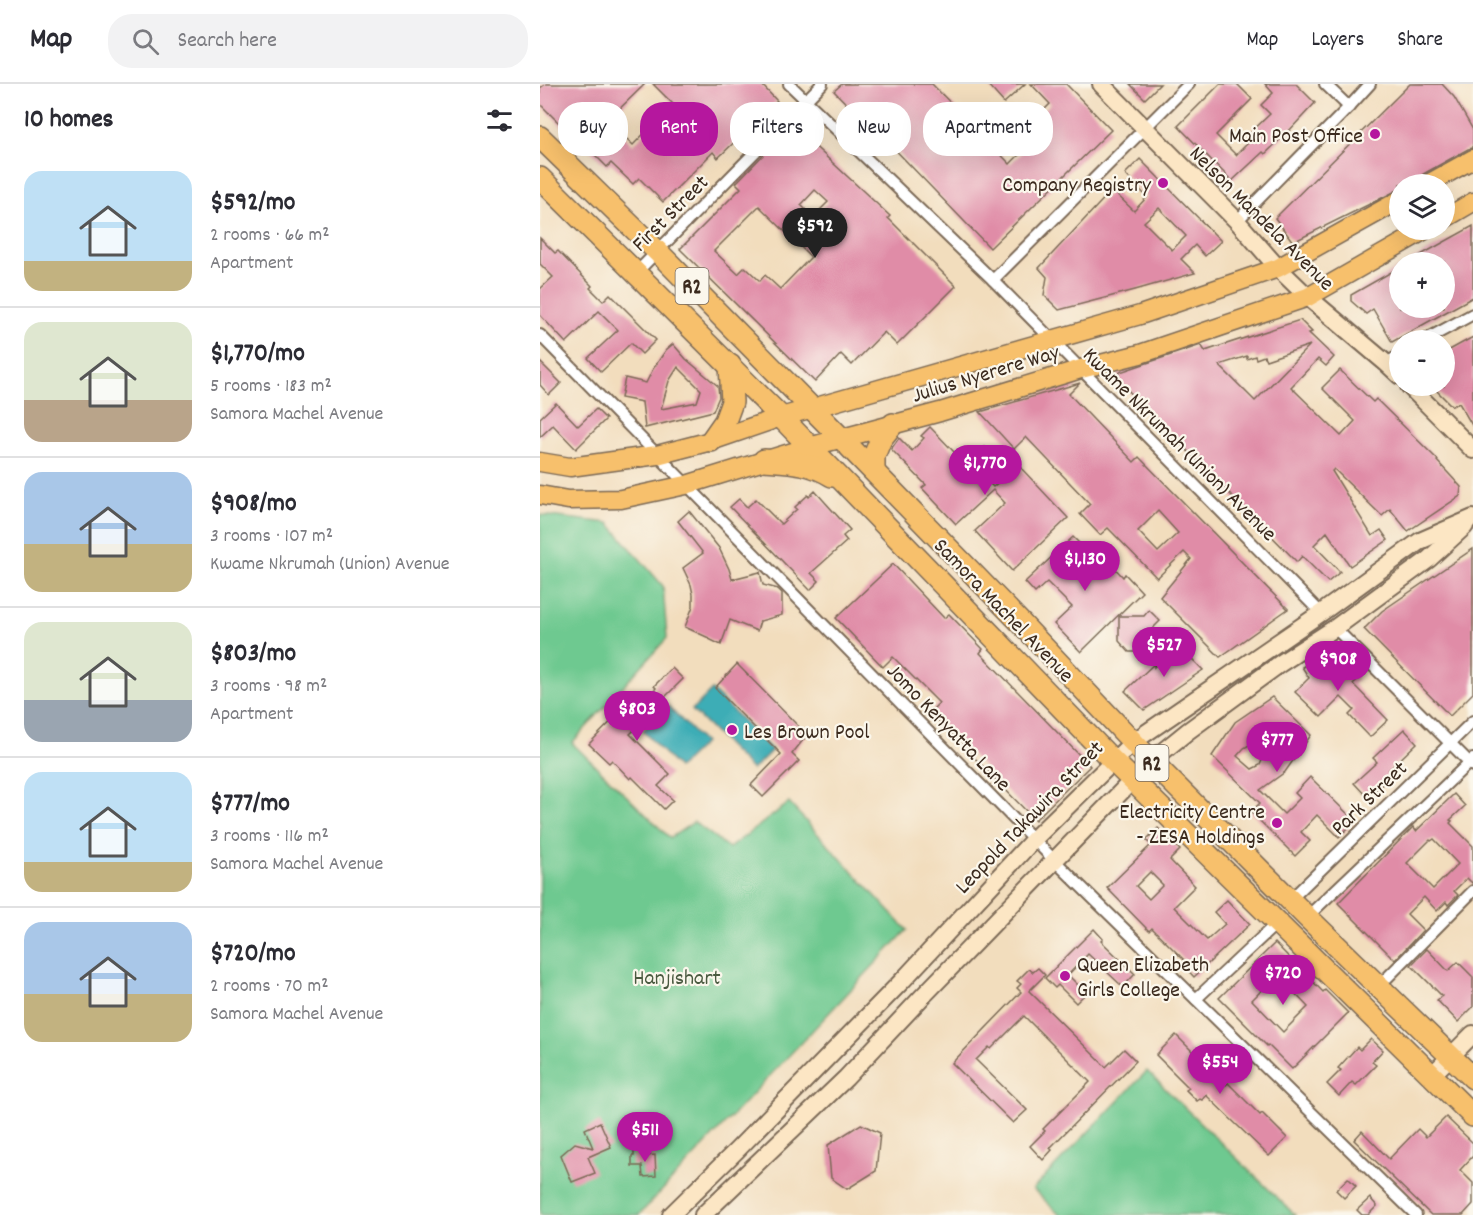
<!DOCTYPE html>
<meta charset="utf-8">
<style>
body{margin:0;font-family:Dekko,sans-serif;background:#f2f2f3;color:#2b2b33;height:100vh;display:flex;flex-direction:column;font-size:22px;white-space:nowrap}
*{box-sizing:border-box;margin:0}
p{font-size:20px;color:#7c7c81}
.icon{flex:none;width:33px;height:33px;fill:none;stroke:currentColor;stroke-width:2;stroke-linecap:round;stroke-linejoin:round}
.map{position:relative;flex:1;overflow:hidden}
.drawer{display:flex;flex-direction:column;background:#fff;width:540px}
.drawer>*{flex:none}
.banner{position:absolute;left:18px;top:18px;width:570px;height:54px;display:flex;gap:12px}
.buttons{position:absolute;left:849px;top:90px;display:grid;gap:12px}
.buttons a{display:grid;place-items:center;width:66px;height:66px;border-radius:50%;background:#fff;box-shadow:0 6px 24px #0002;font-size:30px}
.price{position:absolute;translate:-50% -51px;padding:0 14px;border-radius:21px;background:#b5179e;color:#fff;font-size:20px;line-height:39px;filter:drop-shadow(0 2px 3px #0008)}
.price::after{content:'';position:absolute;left:50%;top:36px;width:18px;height:14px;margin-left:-9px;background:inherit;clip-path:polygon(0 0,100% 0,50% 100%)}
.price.active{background:#222;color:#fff}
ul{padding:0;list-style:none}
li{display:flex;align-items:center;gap:18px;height:150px;padding:0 24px}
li+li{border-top:2px solid #e1e1e2}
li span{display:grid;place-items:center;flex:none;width:168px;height:120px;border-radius:18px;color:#555}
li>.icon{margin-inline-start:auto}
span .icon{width:72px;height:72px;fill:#fffc;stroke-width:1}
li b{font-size:26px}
h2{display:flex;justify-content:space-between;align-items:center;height:72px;padding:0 24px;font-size:26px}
.chip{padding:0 21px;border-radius:24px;background:#fff;box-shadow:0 6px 24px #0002;font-size:21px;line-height:54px}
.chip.active{background:#b5179e;color:#fff}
header{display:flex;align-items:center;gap:36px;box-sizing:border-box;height:84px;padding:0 30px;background:#fff;border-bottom:2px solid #e1e1e2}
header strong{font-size:28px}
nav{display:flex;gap:33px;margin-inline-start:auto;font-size:21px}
.search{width:420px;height:54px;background:#f2f2f3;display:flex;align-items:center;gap:15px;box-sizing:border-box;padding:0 21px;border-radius:24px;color:#7c7c81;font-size:22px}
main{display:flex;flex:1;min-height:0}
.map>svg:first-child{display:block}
.green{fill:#6ec990;stroke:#547a57;stroke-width:1.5}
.water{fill:#3cadb6;stroke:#3c6c6a;stroke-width:1.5}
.building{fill:#e08ca7;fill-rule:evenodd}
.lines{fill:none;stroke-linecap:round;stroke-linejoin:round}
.street-casing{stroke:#7b6956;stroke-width:14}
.secondary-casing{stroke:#7b6956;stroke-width:20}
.primary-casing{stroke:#7b6956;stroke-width:21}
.highway-casing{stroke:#7b6956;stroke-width:24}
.street{stroke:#fff;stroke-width:10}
.secondary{stroke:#fce6c4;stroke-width:16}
.primary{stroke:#f7c06c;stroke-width:18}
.highway{stroke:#f7c06c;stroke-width:21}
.poi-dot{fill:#b5179e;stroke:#fbf7ec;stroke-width:2}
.labels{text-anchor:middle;stroke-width:4.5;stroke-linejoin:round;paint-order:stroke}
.shield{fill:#fbf7ec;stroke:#75685c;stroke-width:1.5}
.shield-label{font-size:21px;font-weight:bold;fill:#3b2a1e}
.poi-label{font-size:22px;fill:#3b2a1e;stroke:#fbf7ec;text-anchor:end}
.street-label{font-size:22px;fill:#3b2a1e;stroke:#fbf7ec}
.park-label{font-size:22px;fill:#4a5a40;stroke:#fbf7ec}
</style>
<header>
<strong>Map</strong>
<div class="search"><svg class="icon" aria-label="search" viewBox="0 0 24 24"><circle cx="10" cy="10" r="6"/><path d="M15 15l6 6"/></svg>Search here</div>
<nav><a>Map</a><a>Layers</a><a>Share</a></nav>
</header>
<main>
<section class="drawer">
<h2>10 homes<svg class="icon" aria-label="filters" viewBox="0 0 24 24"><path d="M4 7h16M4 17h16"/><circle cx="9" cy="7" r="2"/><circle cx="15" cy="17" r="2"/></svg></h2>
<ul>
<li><span style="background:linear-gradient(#bfe0f5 75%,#c2b280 0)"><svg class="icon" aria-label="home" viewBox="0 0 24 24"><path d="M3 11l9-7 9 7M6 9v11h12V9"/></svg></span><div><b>$592/mo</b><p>2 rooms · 66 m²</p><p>Apartment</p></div></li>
<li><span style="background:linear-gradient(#dfe7d0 65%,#b9a48a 0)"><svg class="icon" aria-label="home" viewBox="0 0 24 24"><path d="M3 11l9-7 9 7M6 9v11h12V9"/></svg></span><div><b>$1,770/mo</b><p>5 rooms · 183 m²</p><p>Samora Machel Avenue</p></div></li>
<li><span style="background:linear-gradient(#a9c7e8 60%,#c2b280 0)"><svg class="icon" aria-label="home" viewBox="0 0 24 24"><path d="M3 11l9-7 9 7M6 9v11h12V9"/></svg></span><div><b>$908/mo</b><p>3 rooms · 107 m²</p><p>Kwame Nkrumah (Union) Avenue</p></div></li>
<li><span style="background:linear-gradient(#dfe7d0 65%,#9aa5b1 0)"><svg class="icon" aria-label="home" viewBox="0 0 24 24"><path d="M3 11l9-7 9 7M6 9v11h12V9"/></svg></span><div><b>$803/mo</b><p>3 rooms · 98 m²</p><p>Apartment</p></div></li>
<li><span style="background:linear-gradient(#bfe0f5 75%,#c2b280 0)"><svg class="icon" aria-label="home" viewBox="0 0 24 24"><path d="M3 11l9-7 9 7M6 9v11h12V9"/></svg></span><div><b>$777/mo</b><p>3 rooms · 116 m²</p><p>Samora Machel Avenue</p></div></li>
<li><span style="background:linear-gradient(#a9c7e8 60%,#c2b280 0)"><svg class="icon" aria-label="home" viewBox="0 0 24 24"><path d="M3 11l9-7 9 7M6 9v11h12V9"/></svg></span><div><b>$720/mo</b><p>2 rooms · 70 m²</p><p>Samora Machel Avenue</p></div></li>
</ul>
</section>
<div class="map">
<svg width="933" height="1131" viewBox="0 0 933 1131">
<rect width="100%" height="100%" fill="#fbf7ec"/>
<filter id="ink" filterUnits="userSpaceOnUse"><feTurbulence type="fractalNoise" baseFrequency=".0167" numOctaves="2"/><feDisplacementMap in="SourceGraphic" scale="12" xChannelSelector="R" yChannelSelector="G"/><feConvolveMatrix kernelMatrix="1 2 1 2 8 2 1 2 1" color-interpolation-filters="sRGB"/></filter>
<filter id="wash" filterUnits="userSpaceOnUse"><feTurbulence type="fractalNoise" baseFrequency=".008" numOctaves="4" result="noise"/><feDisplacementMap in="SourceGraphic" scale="24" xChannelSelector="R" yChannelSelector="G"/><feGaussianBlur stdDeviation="1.35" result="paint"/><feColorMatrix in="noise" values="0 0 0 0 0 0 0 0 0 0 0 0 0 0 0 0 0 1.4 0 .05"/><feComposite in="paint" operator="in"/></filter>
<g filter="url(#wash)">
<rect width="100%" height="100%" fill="#f2ddbd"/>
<!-- green -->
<g class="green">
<polygon points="0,431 69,439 123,502 127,554 32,659 130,754 154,738 189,764 249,719 367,846 99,1131 0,1131"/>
<polygon points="607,987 755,1131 520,1131 493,1105"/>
</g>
<!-- water -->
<g class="water">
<polygon points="172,606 232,666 212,686 152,626"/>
<polygon points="128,622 164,659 138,684 103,647"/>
</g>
<g id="blocks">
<!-- building -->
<g class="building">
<polygon points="6,0 105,0 68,36 93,61 133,20 113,0 221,0 237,17 178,74 173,68 123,118 99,94 93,100 71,79 67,83 44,60 42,62 0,20 0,4"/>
<polygon points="302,0 392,0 470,80 485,65 475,55 510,20 491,0 526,0 571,46 450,164 341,51 339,53 294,7"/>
<polygon points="447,0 485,0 464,19"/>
<polygon points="590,0 620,0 605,15"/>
<polygon points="680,0 697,0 712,15 676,51 696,71 711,56 707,52 730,30 721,21 733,9 725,0 756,0 775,19 747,49 725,70 723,68 692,97 638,42"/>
<polygon points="870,0 902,0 914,13 933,46 933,64 928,65 883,90 878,96 869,100 860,100 860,105 753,158 735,134"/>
<path d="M252,41l98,91 -2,2 68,68 -59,59 -13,-13 -32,33 -11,-11 -26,28 -135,-133 61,-61 -5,-5zM275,106l13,12 -15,15 -12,-12zM219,122l52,51 -31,32 -15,-14 -5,6 -15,-14 -7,7 -24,-23z"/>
<path d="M600,75l81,82 -16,15 -10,-11 -14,14 14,14 -60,17 -76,20 -15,-15 3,-18 -8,-9 73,-78 22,21 13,-14 -22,-23zM619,124l27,28 -14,14 -28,-28z"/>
<polygon points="933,142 933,213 852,258 833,225 826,230 811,217 811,211 860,183 860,224 904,224 904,178 868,178"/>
<polygon points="0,154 15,169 18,167 52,202 50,204 63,217 70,210 116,256 102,270 91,259 61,288 48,274 78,246 59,227 26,259 0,231 0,205 13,193 0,180"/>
<path d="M760,236l12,12 -3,1 25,24 -8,9 -8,-7 -27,28 50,49 14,-15 -33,-33 18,-18 33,32 3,-3 62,61 -1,1 24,26 -1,9 -52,35 -18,-22 -8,7 -48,-47 -2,2 40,65 9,-6 7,10 -38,26 -23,-34 -13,13 26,27 -12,10 -26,-26 -5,6 -180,-183 3,-7 81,-27 4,6zM770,261l-55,56 -36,-36 28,-9v3l8,-3 1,3 8,-3 2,4z"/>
<polygon points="933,253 933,343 919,319 912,322 892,302 904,302 904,269"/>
<path d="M133,260l13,15 32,27 1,11 -6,14 -68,17 -3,-26 -21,-4 4,-20 21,5 7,-14 13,-19zM138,283l23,23 -4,12 -36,7 8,-28z"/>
<polygon points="0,278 21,299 9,311 0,301"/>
<path d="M540,299l-11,11 65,68 5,-5 149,152 -68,48 -60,-60 31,-38 -7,-7 -27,26 -49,-50 -8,7 -20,-21 10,-10 -64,-67 -12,12 -34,-37zM618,427l20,22 -20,19 -20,-21z"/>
<polygon points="16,319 38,342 56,325 66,335 36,365 13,341 0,353 0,334"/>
<polygon points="390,343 416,370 419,367 429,378 445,363 456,375 441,390 453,403 468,390 455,377 465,367 528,434 472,487 435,447 465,419 453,406 416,440 382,404 386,401 351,365 359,354 372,367 384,354 381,352"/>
<polygon points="275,407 310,446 303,452 307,457 271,489 279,497 270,506 190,423 199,415 207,423 216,415 241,440 257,425 255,423 268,411 269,413"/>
<polygon points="149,427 179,464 189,485 192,495 220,488 223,501 238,505 242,509 242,531 220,537 217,547 190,536 181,561 169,555 169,554 145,543 153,522 153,510 151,501 143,484 163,469 138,437"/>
<polygon points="533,453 555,475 561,469 583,493 585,490 602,508 541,568 514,540 532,523 507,498 495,509 485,498"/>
<polygon points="933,465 933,609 910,632 824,545 842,527"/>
<polygon points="353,480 404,534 409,530 443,565 440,569 550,682 495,736 390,628 399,619 353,573 343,583 296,534"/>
<polygon points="609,526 620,537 614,543 614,568 589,568 579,557 579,532 604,532"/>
<polygon points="636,559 663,586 604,626 585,607 614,580 614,583"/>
<polygon points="789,567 818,595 813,600 848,636 830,653 809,631 814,626 801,613 781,633 755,608 769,594 762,583"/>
<polygon points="197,580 267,651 252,670 259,677 223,713 211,701 241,670 175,604"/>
<polygon points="132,584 143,595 125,613 123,611 97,638 100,641 90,650 130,690 118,702 133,716 124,725 92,693 90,695 72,676 69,679 49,660 97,611 103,617 116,604 114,602"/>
<path d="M732,613l39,38 -26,37 -25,18 24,24 16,-16 -5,-5 15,-16 45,44 -16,16 -22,-22 -16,17 9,9 -15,15 -44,-44 9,-9 -48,-47 23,-34zM726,644l14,14 -9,12 -8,4 -3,7 -8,4 -15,-13 7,-8 7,-4 3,-8z"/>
<polygon points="864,645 877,659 849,686 853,690 828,714 814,699 837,678 833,674"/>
<path d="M914,710l11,12 -15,14 2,1 -2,2 23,23v38l-6,-6 -13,13 4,4 -10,10 -2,-3 -9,9 -13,-14 -17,17 16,16 -28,30 -57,-57 75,-76 3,4zM894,755l24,25 -25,25 -26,-26 23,-23 1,1z"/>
<path d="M618,744l22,22 -10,10 25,26 -21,21 33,33 18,-16 -11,-12 13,-12 23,24 -56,53 -12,-13 3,-3 -33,-33 -3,3 -42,-43 44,-43 -5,-5zM610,788l13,13 -14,14 -13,-13z"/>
<polygon points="554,845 563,855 561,857 595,890 583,903 548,870 528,891 546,909 536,919 518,901 515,904 505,894"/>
<path d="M735,859l48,49 2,-2 23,23 -56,56 -24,-24 -1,1 -48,-48zM737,891l31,32 -25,25 -31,-32z"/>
<polygon points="887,865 908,887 918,878 933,893 933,923 918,938 897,916 902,912 871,881"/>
<polygon points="498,884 505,891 489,907 566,983 584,965 596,977 510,1064 512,1066 503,1076 490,1062 505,1047 503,1045 550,998 484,932 451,965 449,963 436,976 487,1026 473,1039 412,979 481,908 477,904 481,900 477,897 489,885 493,888"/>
<polygon points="636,951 686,1001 688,999 720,1031 722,1029 747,1054 729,1072 666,1011 662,1016 660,1015 657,1017 646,1006 649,1004 616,971"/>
<polygon points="831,955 843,966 832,978 836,981 816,1001 812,998 799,1012 787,1000 801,986 798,984 817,963 820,966"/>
<polygon points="906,1033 933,1059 933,1072 920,1086 933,1099 933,1120 923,1131 891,1131 814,1056 822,1047 849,1075 878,1045 886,1053"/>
<polygon points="60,1038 71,1063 48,1073 55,1089 32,1098 21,1071 35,1059 53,1064 45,1045"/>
<polygon points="321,1040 340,1049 336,1087 307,1105 291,1094 288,1061"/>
<polygon points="94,1065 104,1065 104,1072 115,1071 116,1092 103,1093 102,1082 92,1082 92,1072 94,1072"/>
<polygon points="808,1094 816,1102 804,1114 796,1106"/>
<polygon points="830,1114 837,1122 828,1131 822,1131 817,1126"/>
</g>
</g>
</g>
<g filter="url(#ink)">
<use href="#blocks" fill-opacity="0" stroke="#7b6956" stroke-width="1.5"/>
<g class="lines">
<defs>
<g id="street">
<polyline points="249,0 453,196 781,529"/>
<polyline points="785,0 809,23"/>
<polyline points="697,137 809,23 830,0"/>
<polyline points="96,189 282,0"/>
<polyline points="453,196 649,0"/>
<polyline points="0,251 514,776 876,1131"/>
<polyline points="885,256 933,230"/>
<polyline points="846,279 860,271"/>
<polyline points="795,544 933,682"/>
<polyline points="750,816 933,637"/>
<polyline points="767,833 933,675"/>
<polyline points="839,902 933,807"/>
<polyline points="656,915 737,839"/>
</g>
<g id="secondary">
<polyline points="561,0 697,137 738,184 768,213 846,279 860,292"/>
<polyline points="869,302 933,366"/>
<polyline points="892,991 933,950"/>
<polyline points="131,1131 197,1066 363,896 494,755 593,658 781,529 880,457 933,434"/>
<polyline points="163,1131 306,994 382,913 611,677 648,647 741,579 795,544 889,475 925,442"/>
</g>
<g id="primary">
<polyline points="888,100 933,75"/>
<polyline points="904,135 933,118"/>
<polyline points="0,378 30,383 117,371 171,357 241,333 600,231 738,184 860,116"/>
<polyline points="0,411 28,416 81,415 146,401 269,363 400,328 541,285 600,270 768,213 885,146"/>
</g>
<g id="highway">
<polyline points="0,53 118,168 301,354 480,538 611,677 767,833 933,994"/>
<polyline points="0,94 241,333 573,677 933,1032"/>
<polyline points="171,357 185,337 192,318 190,281"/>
<path d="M224,376c26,2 45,2 68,16"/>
<polyline points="334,387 334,372 341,355 353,340"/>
</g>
</defs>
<!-- street casing -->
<use href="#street" class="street-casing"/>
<!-- secondary casing -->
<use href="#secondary" class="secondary-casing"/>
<!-- primary casing -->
<use href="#primary" class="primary-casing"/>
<!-- highway casing -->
<use href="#highway" class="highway-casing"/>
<!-- street -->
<use href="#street" class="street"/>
<!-- secondary -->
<use href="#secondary" class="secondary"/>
<!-- primary -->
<use href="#primary" class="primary"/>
<!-- highway -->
<use href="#highway" class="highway"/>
</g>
</g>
<!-- markers -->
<g class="poi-dot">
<circle cx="835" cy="50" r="6"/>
<circle cx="623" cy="99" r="6"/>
<circle cx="192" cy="646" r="6"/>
<circle cx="737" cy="739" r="6"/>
<circle cx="525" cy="892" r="6"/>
</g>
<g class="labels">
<!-- shield labels -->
<g class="shield">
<rect x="135.5" y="184" width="33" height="36" rx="4.5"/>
<rect x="595.5" y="661" width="33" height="36" rx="4.5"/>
</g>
<g class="shield-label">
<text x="152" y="209">R2</text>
<text x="612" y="686">R2</text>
</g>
<!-- poi labels -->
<g class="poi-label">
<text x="823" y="58">Main Post Office</text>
<text x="611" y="107">Company Registry</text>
<text x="204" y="654" text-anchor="start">Les Brown Pool</text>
<text x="725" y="734">Electricity Centre<tspan x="725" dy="25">- ZESA Holdings</tspan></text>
<text x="537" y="887" text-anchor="start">Queen Elizabeth<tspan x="537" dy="25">Girls College</tspan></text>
</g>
<!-- street labels -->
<g class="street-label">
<text transform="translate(129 128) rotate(-45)" y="8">First Street</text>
<text transform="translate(723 133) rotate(45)" y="8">Nelson Mandela Avenue</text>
<text transform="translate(445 288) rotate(-17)" y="8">Julius Nyerere Way</text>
<text transform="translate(641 359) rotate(45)" y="8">Kwame Nkrumah (Union) Avenue</text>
<text transform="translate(465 525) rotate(46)" y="8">Samora Machel Avenue</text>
<text transform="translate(410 642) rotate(46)" y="8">Jomo Kenyatta Lane</text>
<text transform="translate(828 713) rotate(-44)" y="8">Park Street</text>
<text transform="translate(488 732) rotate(-46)" y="8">Leopold Takawira Street</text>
</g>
<!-- park labels -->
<g class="park-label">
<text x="137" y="900">Hanjishart</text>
</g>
</g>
</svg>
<div class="buttons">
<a><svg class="icon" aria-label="layers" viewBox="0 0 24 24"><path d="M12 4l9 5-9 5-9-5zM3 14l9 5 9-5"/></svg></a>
<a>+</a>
<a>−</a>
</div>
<b class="price active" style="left:275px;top:175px">$592</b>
<b class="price" style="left:445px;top:412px">$1,770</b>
<b class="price" style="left:545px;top:508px">$1,130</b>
<b class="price" style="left:624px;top:594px">$527</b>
<b class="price" style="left:798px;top:608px">$908</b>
<b class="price" style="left:97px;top:658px">$803</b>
<b class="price" style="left:737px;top:689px">$777</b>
<b class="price" style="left:743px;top:922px">$720</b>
<b class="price" style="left:680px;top:1011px">$554</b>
<b class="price" style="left:105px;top:1079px">$511</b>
<div class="banner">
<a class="chip">Buy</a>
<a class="chip active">Rent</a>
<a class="chip">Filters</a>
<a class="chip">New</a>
<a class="chip">Apartment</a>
</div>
</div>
</main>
